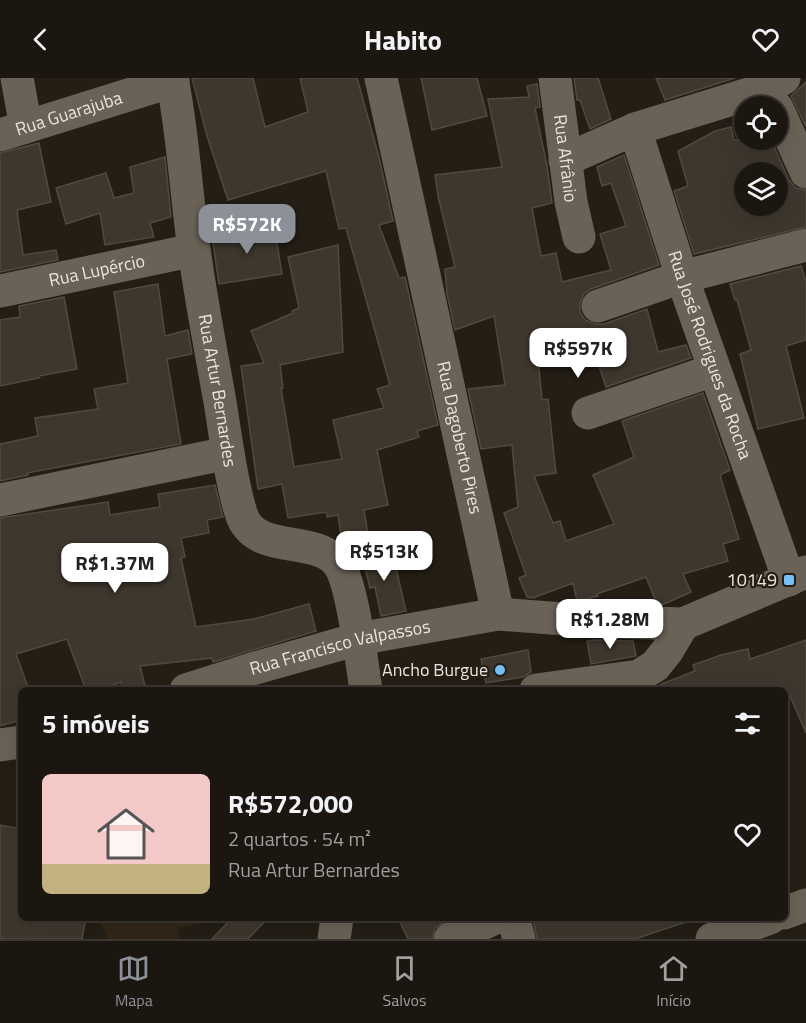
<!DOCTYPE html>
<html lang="pt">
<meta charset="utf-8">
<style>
body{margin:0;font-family:"Titillium Web",sans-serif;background:#28231e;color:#f1f3f6;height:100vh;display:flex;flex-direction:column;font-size:22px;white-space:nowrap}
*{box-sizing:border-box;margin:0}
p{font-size:20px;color:#a09f9f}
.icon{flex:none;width:33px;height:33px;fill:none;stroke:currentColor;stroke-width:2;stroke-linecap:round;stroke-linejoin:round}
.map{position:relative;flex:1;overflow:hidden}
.panel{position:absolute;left:18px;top:609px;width:770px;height:234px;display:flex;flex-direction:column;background:#1b1610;border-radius:9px;box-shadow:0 6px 24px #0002,0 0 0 2px #393530}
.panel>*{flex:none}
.tools{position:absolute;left:734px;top:18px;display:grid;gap:12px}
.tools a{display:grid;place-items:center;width:54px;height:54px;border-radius:50%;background:#1b1610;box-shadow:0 6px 24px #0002,0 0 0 2px #393530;font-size:30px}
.price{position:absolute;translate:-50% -51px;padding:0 14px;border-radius:12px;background:#fff;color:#222;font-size:20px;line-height:39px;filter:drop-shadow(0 2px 3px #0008)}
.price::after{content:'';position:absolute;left:50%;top:36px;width:18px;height:14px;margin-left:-9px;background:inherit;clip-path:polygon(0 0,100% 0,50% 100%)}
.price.on{background:#8c9099;color:#fff}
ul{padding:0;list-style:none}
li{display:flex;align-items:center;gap:18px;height:150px;padding:0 24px}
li+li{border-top:2px solid #393530}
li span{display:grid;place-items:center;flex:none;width:168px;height:120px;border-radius:9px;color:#555}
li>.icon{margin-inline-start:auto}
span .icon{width:72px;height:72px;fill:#fffc;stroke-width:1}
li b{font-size:26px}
h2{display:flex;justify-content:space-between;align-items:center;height:72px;padding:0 24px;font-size:26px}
header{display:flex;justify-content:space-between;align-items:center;height:78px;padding:0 24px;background:#1b1610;font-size:27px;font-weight:700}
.dock{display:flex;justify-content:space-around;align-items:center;height:84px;border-top:2px solid #393530;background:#1b1610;font-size:16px;color:#a09f9f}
.dock a{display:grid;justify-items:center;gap:3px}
.dock .on{color:#8c9099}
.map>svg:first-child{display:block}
.built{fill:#312618}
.building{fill:#3e372d;stroke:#514a40;stroke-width:1.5;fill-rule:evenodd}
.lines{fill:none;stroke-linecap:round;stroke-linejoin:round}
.minor{stroke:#6a6257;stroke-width:33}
.poi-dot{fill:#75c0f6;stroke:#241e15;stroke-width:2}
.labels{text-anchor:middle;stroke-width:4.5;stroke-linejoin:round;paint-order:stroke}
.street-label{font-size:18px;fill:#e9e4de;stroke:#241e15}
.poi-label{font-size:18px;fill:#e9e4de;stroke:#241e15;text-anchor:end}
</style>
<header><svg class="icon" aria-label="back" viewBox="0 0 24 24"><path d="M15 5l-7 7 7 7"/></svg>Habito<svg class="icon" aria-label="heart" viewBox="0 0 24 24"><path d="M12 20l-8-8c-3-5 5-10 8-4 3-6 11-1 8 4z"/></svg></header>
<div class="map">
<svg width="806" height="861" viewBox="0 0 806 861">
<rect width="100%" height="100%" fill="#241e15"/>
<!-- built -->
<polygon class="built" points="99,840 216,840 217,842 178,850 180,861 107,861"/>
<!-- building -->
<g class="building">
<polygon points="192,0 253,0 265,49 308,34 300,0 357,0 379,79 393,143 379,147 399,200 405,199 438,347 417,353 419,359 377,372 388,427 364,432 369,463 345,466 342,464 338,437 327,439 326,434 288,440 282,406 258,411 241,288 264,285 251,253 293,235 292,233 299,230 288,179 338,167 343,274 280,287 283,310 281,310 294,389 342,381 333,342 384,330 377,311 390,307 346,150 339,151 326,93 228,122 207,58"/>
<polygon points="421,0 477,0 487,38 432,52"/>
<polygon points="574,0 598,0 611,41 590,51 580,22 577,22"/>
<polygon points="656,0 735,0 665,22"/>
<polygon points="806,4 806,49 791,18"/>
<polygon points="537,6 540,29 535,30 547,88 552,125 532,130 541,178 556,175 562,204 611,192 600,156 626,148 611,105 602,108 597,89 624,77 659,187 591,211 584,216 580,225 580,234 585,242 595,246 604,246 647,231 658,274 686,267 691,280 606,309 591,264 538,279 542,322 548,321 556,395 534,398 553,445 560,443 566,463 614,446 593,397 634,379 622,343 703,315 730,392 720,397 739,461 723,466 728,483 683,496 691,514 662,527 657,526 646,499 597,516 598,518 577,523 573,505 533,520 527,519 519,500 526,497 504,435 518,429 512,367 481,371 468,311 505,307 494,238 455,252 447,216 445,191 455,189 438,118 435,97 502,89 488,21 529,19 527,8"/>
<path d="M731,49l3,13h37l18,40 7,8 10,2v37l-112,27 -20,-63 14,-5 -10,-35 37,-20zM744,94h33v34h-33z"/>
<polygon points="39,65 51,124 17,132 23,177 56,172 58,182 0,194 0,75"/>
<polygon points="165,79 171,139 150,145 154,159 105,167 100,135 66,146 56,110 106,95 114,120 134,115 130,89"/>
<polygon points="274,147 282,196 219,206 212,158"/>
<polygon points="801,188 806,203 806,262 786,268 804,340 758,351 740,276 751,272 737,222 735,222 730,206"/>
<polygon points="158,206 165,258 188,252 192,276 167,281 181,366 27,395 28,397 0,403 0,366 38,358 35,340 98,331 94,311 128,305 114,214"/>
<polygon points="64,219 77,291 39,298 39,300 0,308 0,242 20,239 19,228"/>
<polygon points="215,407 223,439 207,442 209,455 181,460 185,479 181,480 196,549 254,541 309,526 316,553 213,584 212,580 140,588 146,612 123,612 121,604 100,612 86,612 67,561 16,576 29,612 21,612 21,642 0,648 0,440 108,424 110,437 160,429 158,416"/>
<polygon points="388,470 393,491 396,490 406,533 381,538 375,509 370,510 362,477"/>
<polygon points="593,562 633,563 636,578 591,586 587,563"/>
<polygon points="806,562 806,655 790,618 784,620 784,612 652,612 662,606 695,593 693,587 721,577 748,571 750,581"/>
<polygon points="528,572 531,594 523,599 486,605 481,581"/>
<polygon points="0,747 21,751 21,840 86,840 82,861 0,861"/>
<polygon points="232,840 268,840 248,861 212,861"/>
<polygon points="398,840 451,840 435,850 432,861 408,861"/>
<polygon points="533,840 686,840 686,844 635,861 537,861"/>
</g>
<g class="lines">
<!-- minor -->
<g class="minor">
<polyline points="17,0 26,49"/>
<path id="s1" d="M172,0c11,56 14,114 22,171 7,51 17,102 26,153 6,36 10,75 21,111 13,43 71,21 96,49 15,17 25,102 29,128"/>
<path id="s2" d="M381,0l117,536"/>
<path id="s3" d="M555,0l16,124 8,35"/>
<polyline points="777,30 806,94"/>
<path id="s4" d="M635,51l47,148 107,303"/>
<path id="s5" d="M0,57l173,-54"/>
<polyline points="565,82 635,51 768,10 784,0"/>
<path id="s6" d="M0,213l194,-41"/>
<polyline points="598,228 682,199 806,167"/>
<polyline points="588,335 714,292"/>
<polyline points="0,422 228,375"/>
<path id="s7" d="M186,612l69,-22 103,-29 140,-25 92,7 93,3 123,-52"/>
<polyline points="536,612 639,598 655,588 667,573 683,546"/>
<polyline points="0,667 21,664"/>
<polyline points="784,835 806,827"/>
<polyline points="508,840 514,842 519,861"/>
<polyline points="334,861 337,840"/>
<polyline points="450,861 495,840"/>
<polyline points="712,861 770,840"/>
</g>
</g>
<!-- markers -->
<g class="poi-dot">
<rect x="783" y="496" width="12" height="12" rx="3"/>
<circle cx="500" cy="592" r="6"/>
</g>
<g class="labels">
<!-- street labels -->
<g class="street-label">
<text dy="6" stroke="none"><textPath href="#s5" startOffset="72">Rua Guarajuba</textPath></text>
<text dy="6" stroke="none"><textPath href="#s3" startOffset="81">Rua Afrânio</textPath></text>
<text dy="6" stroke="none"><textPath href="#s6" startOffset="99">Rua Lupércio</textPath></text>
<text dy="6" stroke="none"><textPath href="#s4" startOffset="238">Rua José Rodrigues da Rocha</textPath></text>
<text dy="6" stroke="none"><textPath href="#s1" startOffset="316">Rua Artur Bernardes</textPath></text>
<text dy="6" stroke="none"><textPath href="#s2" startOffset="368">Rua Dagoberto Pires</textPath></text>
<text dy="6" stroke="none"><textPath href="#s7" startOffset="160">Rua Francisco Valpassos</textPath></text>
</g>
<!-- poi labels -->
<g class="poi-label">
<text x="777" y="508">10149</text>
<text x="488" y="598">Ancho Burgue</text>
</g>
</g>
</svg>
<div class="tools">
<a><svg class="icon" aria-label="locate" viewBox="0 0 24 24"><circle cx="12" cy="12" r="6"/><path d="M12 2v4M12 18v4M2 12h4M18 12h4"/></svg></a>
<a><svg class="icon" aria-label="layers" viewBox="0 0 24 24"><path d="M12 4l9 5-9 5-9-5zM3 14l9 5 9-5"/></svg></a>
</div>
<b class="price on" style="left:247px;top:177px">R$572K</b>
<b class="price" style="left:578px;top:301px">R$597K</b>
<b class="price" style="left:384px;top:504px">R$513K</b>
<b class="price" style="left:115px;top:516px">R$1.37M</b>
<b class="price" style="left:610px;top:572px">R$1.28M</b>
<section class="panel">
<h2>5 imóveis<svg class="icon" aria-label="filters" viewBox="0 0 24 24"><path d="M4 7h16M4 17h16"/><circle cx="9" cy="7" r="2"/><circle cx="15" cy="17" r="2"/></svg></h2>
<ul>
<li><span style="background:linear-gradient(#f6c9c9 75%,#c2b280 0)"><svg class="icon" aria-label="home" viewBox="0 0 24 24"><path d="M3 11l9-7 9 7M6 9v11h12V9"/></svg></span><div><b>R$572,000</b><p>2 quartos · 54 m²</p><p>Rua Artur Bernardes</p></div><svg class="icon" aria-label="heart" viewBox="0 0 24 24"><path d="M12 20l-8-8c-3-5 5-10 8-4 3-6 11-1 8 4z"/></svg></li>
</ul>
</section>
</div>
<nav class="dock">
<a class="on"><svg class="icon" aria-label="map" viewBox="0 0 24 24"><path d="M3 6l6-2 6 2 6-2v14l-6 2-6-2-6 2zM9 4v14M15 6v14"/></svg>Mapa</a>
<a><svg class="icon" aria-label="saved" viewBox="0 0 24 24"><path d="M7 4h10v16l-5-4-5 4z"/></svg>Salvos</a>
<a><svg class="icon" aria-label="home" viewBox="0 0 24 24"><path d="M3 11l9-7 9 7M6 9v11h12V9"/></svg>Início</a>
</nav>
